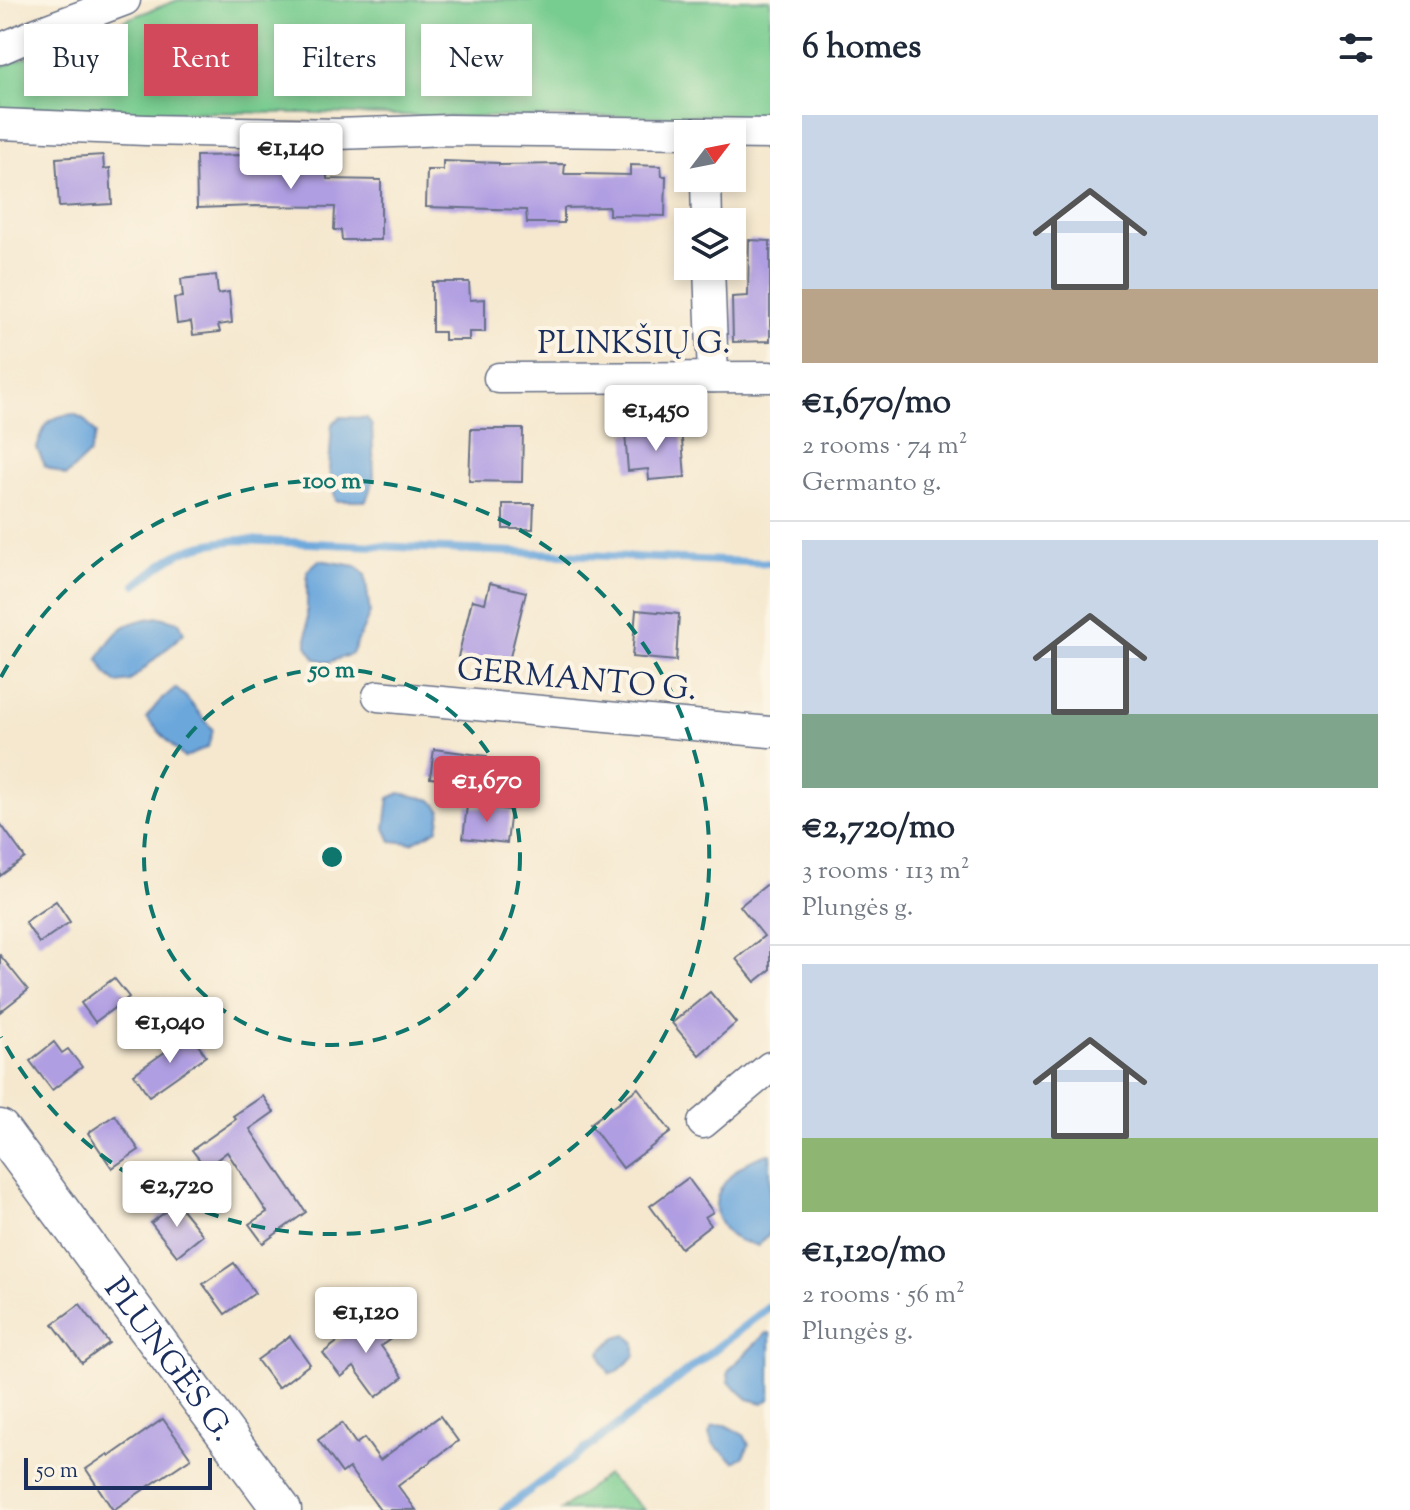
<!DOCTYPE html>
<meta charset="utf-8">
<style>
body{margin:0;font-family:"Sorts Mill Goudy",serif;background:#f2f2f3;color:#1f2937;height:100vh;display:flex;flex-direction:column;font-size:30px;white-space:nowrap}
*{box-sizing:border-box;margin:0}
p{font-size:26px;color:#747a83}
.icon{flex:none;width:44px;height:44px;fill:none;stroke:currentColor;stroke-width:2;stroke-linecap:round;stroke-linejoin:round}
.map{position:relative;flex:1;overflow:hidden}
.sheet{display:flex;flex-direction:column;background:#fff;width:640px}
.sheet>*{flex:none}
.top-card{position:absolute;left:24px;top:24px;width:626px;height:72px;display:flex;gap:16px}
.needle{width:52px;rotate:58deg}
.fabs{position:absolute;left:674px;top:120px;display:grid;gap:16px}
.fabs a{display:grid;place-items:center;width:72px;height:72px;border-radius:0px;background:#fff;box-shadow:0 4px 12px #0003;font-size:40px}
.scale{position:absolute;left:24px;bottom:20px;width:188px;box-sizing:border-box;padding-left:8px;border:4px solid #1b2f5e;border-top:0;font-size:22px;line-height:28px;white-space:nowrap;color:#1b2f5e;-webkit-text-stroke:6px #fcf5e5;paint-order:stroke}
.price{position:absolute;translate:-50% -68px;padding:0 18px;border-radius:8px;background:#fff;color:#222;font-size:26px;line-height:52px;filter:drop-shadow(0 2px 4px #0008)}
.price::after{content:'';position:absolute;left:50%;top:48px;width:24px;height:18px;margin-left:-12px;background:inherit;clip-path:polygon(0 0,100% 0,50% 100%)}
.price.current{background:#d1495b;color:#fff}
ul{padding:0;list-style:none}
li{display:grid;align-content:center;gap:16px;height:424px;padding:0 32px}
li+li{border-top:2px solid #e0e1e3}
li span{display:grid;place-items:center;height:248px;border-radius:0px;color:#555}
li>.icon{margin-inline-start:auto}
span .icon{width:144px;height:144px;fill:#fffc;stroke-width:1}
li b{font-size:34px}
h2{display:flex;justify-content:space-between;align-items:center;height:96px;padding:0 32px;font-size:34px}
.tag{padding:0 28px;border-radius:0px;background:#fff;box-shadow:0 4px 12px #0003;font-size:28px;line-height:72px}
.tag.current{background:#d1495b;color:#fff}
main{display:flex;flex:1;min-height:0}
.map>svg:first-child{display:block}
.green{fill:#77cc8f;stroke:#497e76;stroke-width:2}
.water{fill:#6ca7dc;stroke:#446b9d;stroke-width:2}
.lines{fill:none;stroke-linecap:round;stroke-linejoin:round}
.stream{stroke:#6ca7dc;stroke-width:8}
.building{fill:#b09ee2}
.minor-casing{stroke:#677086;stroke-width:33}
.major-casing{stroke:#677086;stroke-width:41}
.minor{stroke:#fff;stroke-width:30}
.major{stroke:#fff;stroke-width:38}
.ring{fill:none;stroke:#0f766e;stroke-width:4;stroke-dasharray:14 10}
.labels{text-anchor:middle;stroke-width:8;stroke-linejoin:round;paint-order:stroke}
.street-label{font-size:32px;fill:#1b2f5e;stroke:#fcf5e5}
.centre{fill:#0f766e;stroke:#fcf5e5;stroke-width:4}
.ring-label{font-size:24px;text-anchor:middle;font-weight:bold;fill:#0f766e;stroke:#fcf5e5;stroke-width:8;stroke-linejoin:round;paint-order:stroke}
</style>
<main>
<div class="map">
<svg width="770" height="1510" viewBox="0 0 770 1510">
<rect width="100%" height="100%" fill="#fcf5e5"/>
<filter id="ink" filterUnits="userSpaceOnUse"><feTurbulence type="fractalNoise" baseFrequency=".0125" numOctaves="2"/><feDisplacementMap in="SourceGraphic" scale="16" xChannelSelector="R" yChannelSelector="G"/><feConvolveMatrix kernelMatrix="1 2 1 2 8 2 1 2 1" color-interpolation-filters="sRGB"/></filter>
<filter id="wash" filterUnits="userSpaceOnUse"><feTurbulence type="fractalNoise" baseFrequency=".006" numOctaves="4" result="noise"/><feDisplacementMap in="SourceGraphic" scale="32" xChannelSelector="R" yChannelSelector="G"/><feGaussianBlur stdDeviation="1.8" result="paint"/><feColorMatrix in="noise" values="0 0 0 0 0 0 0 0 0 0 0 0 0 0 0 0 0 1.4 0 .05"/><feComposite in="paint" operator="in"/></filter>
<g filter="url(#wash)">
<rect width="100%" height="100%" fill="#f5e8cf"/>
<!-- green -->
<g class="green">
<polygon points="178,0 770,0 770,116 466,117 314,113 0,111 0,67"/>
<polygon points="606,1475 645,1510 561,1510"/>
</g>
<!-- water -->
<g class="water">
<path d="M74,414l10,5 12,15 -7,20 -23,22 -21,-10 -8,-18c7,-24 11,-32 37,-34z"/>
<polygon points="340,417 367,418 372,426 374,478 366,501 336,501 329,469 332,424"/>
<polygon points="319,560 356,566 365,574 370,613 352,654 329,662 316,659 307,646 307,571"/>
<path d="M160,617l19,5 5,11 -54,48 -13,2 -10,-8 -9,-16c19,-31 26,-38 62,-42z"/>
<polygon points="175,688 186,697 213,730 208,747 184,758 146,718 159,702"/>
<polygon points="400,793 432,800 441,810 438,829 412,843 391,841 385,828 389,798"/>
<path d="M770,1154v79l-12,13c-8,-3 -18,-4 -24,-8 -5,-2 -10,-9 -13,-14 -20,-30 21,-66 49,-70z"/>
<polygon points="766,1333 770,1333 770,1399 763,1403 748,1399 729,1382 728,1371"/>
<polygon points="627,1335 635,1343 635,1356 617,1372 610,1374 603,1363 600,1352 615,1338"/>
<polygon points="725,1425 744,1435 749,1445 744,1456 734,1462 713,1444 709,1434 712,1427"/>
</g>
<g class="lines">
<!-- stream -->
<g class="stream">
<path d="M136,585c40,-33 52,-41 105,-45l529,23"/>
<polyline points="503,1510 617,1426 770,1306"/>
</g>
</g>
<g id="blocks">
<!-- building -->
<g class="building">
<polygon points="103,155 104,169 110,168 112,204 59,207 56,158"/>
<polygon points="247,155 247,160 327,161 327,179 381,180 381,240 342,240 341,230 334,230 335,207 255,206 197,208 196,156"/>
<polygon points="443,161 499,163 499,165 565,164 564,174 582,174 630,175 630,165 661,166 662,176 666,176 665,216 609,215 609,207 564,208 564,223 527,223 526,210 426,207 427,170 443,170"/>
<polygon points="749,240 770,241 770,341 733,342 732,297 748,296"/>
<polygon points="216,275 218,294 229,292 232,323 218,325 220,332 193,335 191,322 177,324 174,298 183,297 181,279"/>
<polygon points="432,282 469,282 470,300 485,299 485,332 469,332 469,340 444,340 444,332 432,332"/>
<polygon points="681,428 685,477 649,480 648,469 628,471 625,433"/>
<polygon points="471,429 523,429 522,482 469,481"/>
<polygon points="503,504 534,504 533,529 503,529"/>
<polygon points="490,583 526,592 507,669 458,657 472,600 485,603"/>
<polygon points="636,610 679,614 676,661 632,657"/>
<polygon points="434,749 487,756 481,797 458,794 460,781 430,778"/>
<polygon points="467,806 511,810 507,843 463,838"/>
<polygon points="0,823 25,858 0,876"/>
<polygon points="770,882 770,970 755,982 736,959 764,936 740,906"/>
<polygon points="56,901 70,922 39,943 25,922"/>
<polygon points="0,955 28,990 0,1012"/>
<polygon points="114,978 129,997 95,1022 81,1003"/>
<polygon points="710,992 736,1023 699,1055 672,1023"/>
<polygon points="190,1034 206,1056 149,1096 134,1074"/>
<polygon points="54,1042 62,1053 68,1049 82,1067 52,1090 30,1061"/>
<polygon points="638,1088 671,1132 623,1168 590,1124"/>
<polygon points="263,1096 274,1112 250,1129 306,1212 263,1243 249,1224 267,1212 227,1152 206,1168 192,1150 236,1119 233,1116"/>
<polygon points="115,1115 139,1150 112,1168 88,1133"/>
<polygon points="688,1178 713,1212 705,1217 711,1225 681,1248 650,1206"/>
<polygon points="177,1203 203,1235 177,1256 151,1223"/>
<polygon points="234,1263 255,1293 225,1314 203,1284"/>
<polygon points="80,1304 109,1343 82,1363 53,1324"/>
<polygon points="375,1313 393,1337 381,1346 403,1377 376,1397 354,1367 341,1377 323,1353"/>
<polygon points="290,1336 310,1364 278,1388 257,1360"/>
<polygon points="440,1416 458,1441 398,1486 416,1510 380,1510 349,1468 342,1473 318,1440 342,1423 356,1444 364,1438 380,1460"/>
<polygon points="163,1419 191,1458 113,1510 86,1469 108,1454 110,1456"/>
</g>
</g>
</g>
<g filter="url(#ink)">
<use href="#blocks" fill-opacity="0" stroke="#677086" stroke-width="2"/>
<g class="lines">
<defs>
<g id="minor">
<polyline points="0,49 37,33 125,0"/>
<polyline points="0,124 146,130 337,134 449,130 770,134"/>
<polyline points="706,178 707,222"/>
<polyline points="709,266 713,377"/>
<polyline points="499,378 770,377"/>
<polyline points="378,696 770,732"/>
<polyline points="703,1123 770,1067"/>
</g>
<g id="major">
<path id="s1" d="M0,1129l282,381"/>
</g>
</defs>
<!-- minor casing -->
<use href="#minor" class="minor-casing"/>
<!-- major casing -->
<use href="#major" class="major-casing"/>
<!-- minor -->
<use href="#minor" class="minor"/>
<!-- major -->
<use href="#major" class="major"/>
</g>
</g>
<!-- distance rings -->
<g class="ring">
<circle cx="332" cy="857" r="188"/>
<path d="M1 677A377 377 0 1 1 1 1037"/>
</g>
<g class="labels">
<!-- street labels -->
<g class="street-label">
<text x="634" y="353">PLINKŠIŲ G.</text>
<text transform="translate(577 678) rotate(5)" y="11">GERMANTO G.</text>
<text dy="11" stroke="none"><textPath href="#s1" startOffset="286">PLUNGĖS G.</textPath></text>
</g>
</g>
<circle cx="332" cy="857" r="12" class="centre"/>
<g class="ring-label">
<text x="332" y="488">100 m</text>
<text x="332" y="677">50 m</text>
</g>
</svg>
<div class="fabs">
<a><svg class="needle" viewBox="-14 -14 28 28"><path d="M0-13l5 13h-10z" fill="#e53935"/><path d="M0 13l5-13h-10z" fill="#747a83"/></svg></a>
<a><svg class="icon" aria-label="layers" viewBox="0 0 24 24"><path d="M12 4l9 5-9 5-9-5zM3 14l9 5 9-5"/></svg></a>
</div>
<div class="scale">50 m</div>
<b class="price" style="left:291px;top:191px">€1,140</b>
<b class="price" style="left:656px;top:453px">€1,450</b>
<b class="price current" style="left:487px;top:824px">€1,670</b>
<b class="price" style="left:170px;top:1065px">€1,040</b>
<b class="price" style="left:177px;top:1229px">€2,720</b>
<b class="price" style="left:366px;top:1355px">€1,120</b>
<div class="top-card">
<a class="tag">Buy</a>
<a class="tag current">Rent</a>
<a class="tag">Filters</a>
<a class="tag">New</a>
</div>
</div>
<section class="sheet">
<h2>6 homes<svg class="icon" aria-label="filters" viewBox="0 0 24 24"><path d="M4 7h16M4 17h16"/><circle cx="9" cy="7" r="2"/><circle cx="15" cy="17" r="2"/></svg></h2>
<ul>
<li><span style="background:linear-gradient(#c9d6e8 70%,#b9a48a 0)"><svg class="icon" aria-label="home" viewBox="0 0 24 24"><path d="M3 11l9-7 9 7M6 9v11h12V9"/></svg></span><div><b>€1,670/mo</b><p>2 rooms · 74 m²</p><p>Germanto g.</p></div></li>
<li><span style="background:linear-gradient(#c9d6e8 70%,#7fa58c 0)"><svg class="icon" aria-label="home" viewBox="0 0 24 24"><path d="M3 11l9-7 9 7M6 9v11h12V9"/></svg></span><div><b>€2,720/mo</b><p>3 rooms · 113 m²</p><p>Plungės g.</p></div></li>
<li><span style="background:linear-gradient(#c9d6e8 70%,#8fb573 0)"><svg class="icon" aria-label="home" viewBox="0 0 24 24"><path d="M3 11l9-7 9 7M6 9v11h12V9"/></svg></span><div><b>€1,120/mo</b><p>2 rooms · 56 m²</p><p>Plungės g.</p></div></li>
</ul>
</section>
</main>
